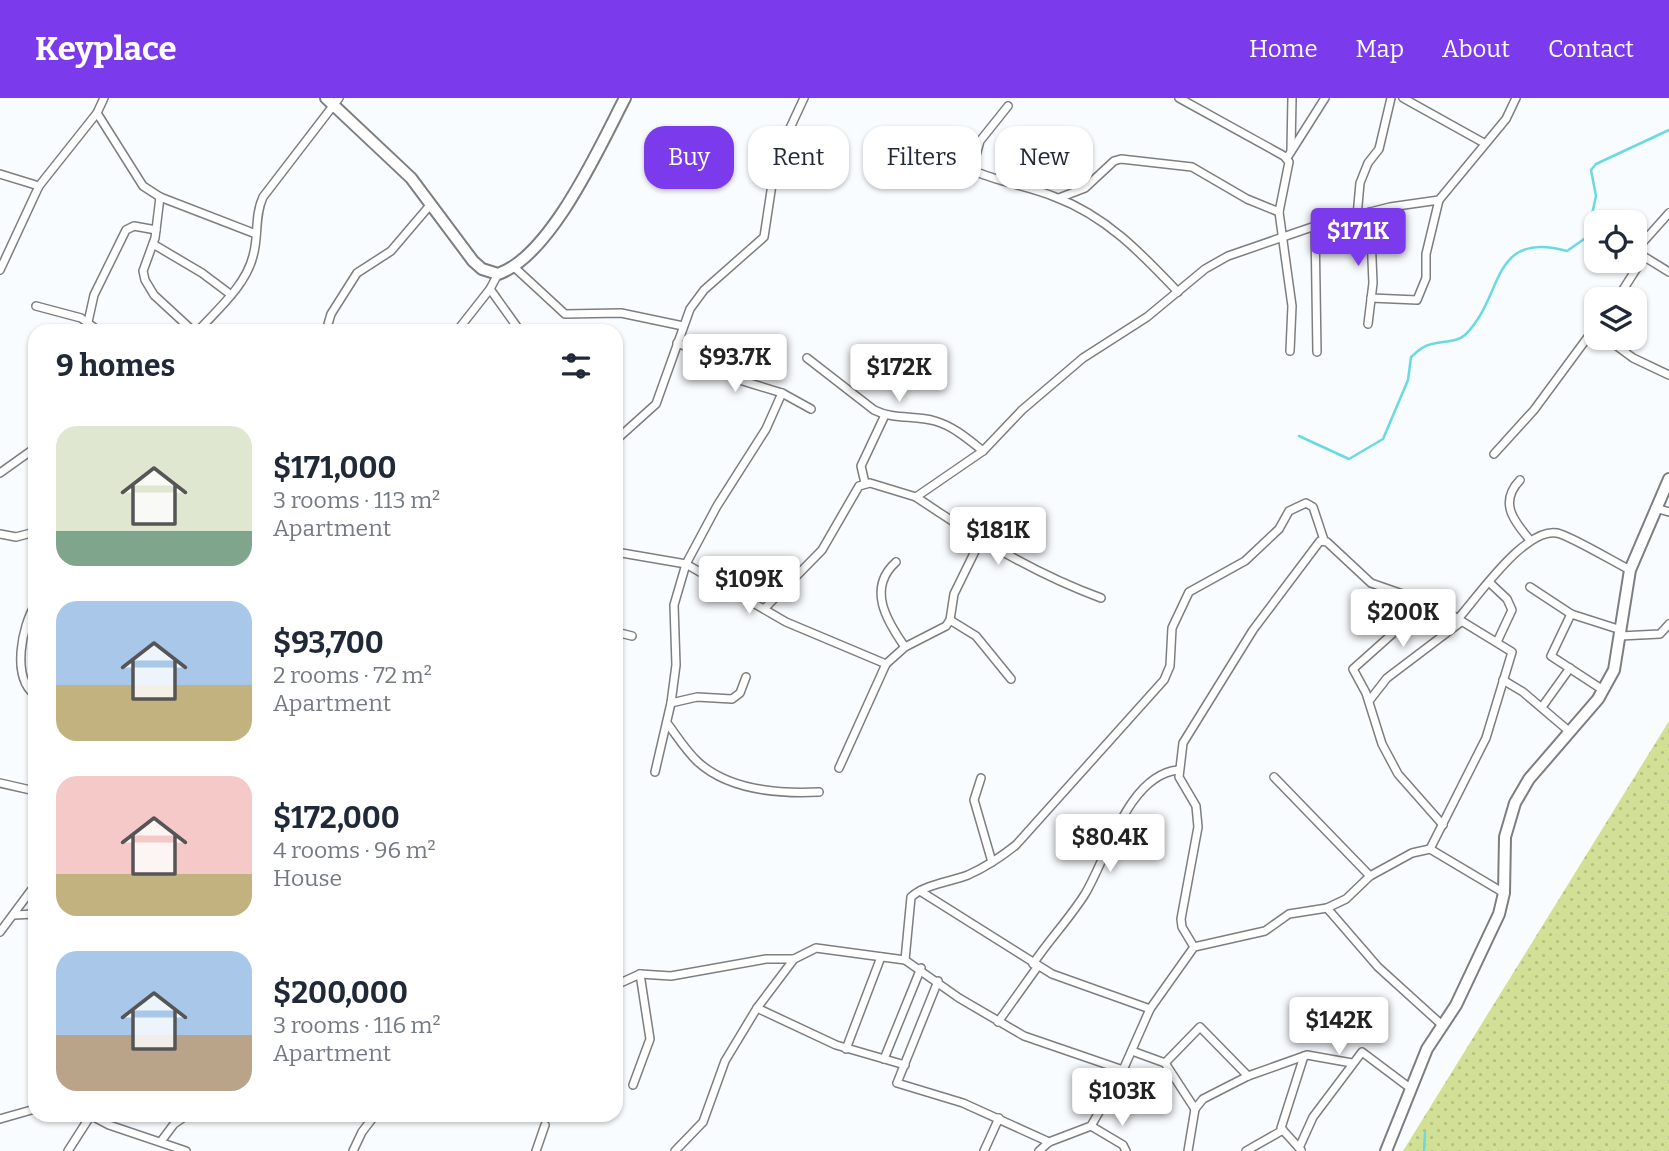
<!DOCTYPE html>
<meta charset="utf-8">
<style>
body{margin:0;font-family:Bitter,serif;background:#f2f2f3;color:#1f2937;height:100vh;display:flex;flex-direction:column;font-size:26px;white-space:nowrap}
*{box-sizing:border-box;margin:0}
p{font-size:23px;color:#747a83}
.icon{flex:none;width:38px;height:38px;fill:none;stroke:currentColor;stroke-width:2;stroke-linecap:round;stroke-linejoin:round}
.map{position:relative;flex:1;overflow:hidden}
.details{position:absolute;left:28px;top:226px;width:595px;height:798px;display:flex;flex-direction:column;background:#fff;border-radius:21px;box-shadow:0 2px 5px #0004}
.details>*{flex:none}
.top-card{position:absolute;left:644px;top:28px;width:665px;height:63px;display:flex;gap:14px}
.fabs{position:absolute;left:1584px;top:112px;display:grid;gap:14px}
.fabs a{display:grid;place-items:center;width:63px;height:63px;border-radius:14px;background:#fff;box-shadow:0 2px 5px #0004;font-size:35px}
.price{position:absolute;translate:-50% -60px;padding:0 16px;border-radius:7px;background:#fff;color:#222;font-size:23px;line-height:46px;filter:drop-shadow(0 2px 4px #0008)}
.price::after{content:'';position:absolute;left:50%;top:42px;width:21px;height:16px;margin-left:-10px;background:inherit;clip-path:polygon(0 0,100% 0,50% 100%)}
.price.active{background:#7c3aed;color:#fff}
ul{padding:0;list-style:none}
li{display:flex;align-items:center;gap:21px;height:175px;padding:0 28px}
li span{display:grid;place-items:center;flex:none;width:196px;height:140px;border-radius:21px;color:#555}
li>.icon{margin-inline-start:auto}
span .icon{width:84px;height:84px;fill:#fffc;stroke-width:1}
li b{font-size:30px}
h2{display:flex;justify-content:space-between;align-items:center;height:84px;padding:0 28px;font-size:30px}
.chip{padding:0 24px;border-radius:21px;background:#fff;box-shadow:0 2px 5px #0004;font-size:24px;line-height:63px}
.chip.active{background:#7c3aed;color:#fff}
header{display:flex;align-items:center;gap:42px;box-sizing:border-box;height:98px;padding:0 35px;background:#7c3aed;color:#fff}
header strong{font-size:33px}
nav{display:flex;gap:38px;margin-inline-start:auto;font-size:24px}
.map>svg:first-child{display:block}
.grass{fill:url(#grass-dots)}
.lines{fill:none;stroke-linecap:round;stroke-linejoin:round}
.stream{stroke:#69dae2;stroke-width:2.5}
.street-casing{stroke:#7c7e80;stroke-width:10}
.secondary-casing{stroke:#7c7e80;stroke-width:14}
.street{stroke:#fff;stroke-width:7}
.secondary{stroke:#fff;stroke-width:10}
</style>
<header>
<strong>Keyplace</strong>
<nav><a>Home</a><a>Map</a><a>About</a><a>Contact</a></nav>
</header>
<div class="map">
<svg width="1669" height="1053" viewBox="0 0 1669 1053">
<defs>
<pattern id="grass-dots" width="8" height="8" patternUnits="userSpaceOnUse" patternTransform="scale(1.75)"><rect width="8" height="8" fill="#d2e096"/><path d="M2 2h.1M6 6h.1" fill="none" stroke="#b4c081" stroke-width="1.8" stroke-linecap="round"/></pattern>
</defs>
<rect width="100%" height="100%" fill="#f9fcfe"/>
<!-- grass -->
<polygon class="grass" points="1669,623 1669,1053 1403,1053"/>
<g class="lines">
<!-- stream -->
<g class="stream">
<path d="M1299,338l50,23 34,-20 25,-59 3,-23c4,-3 8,-8 13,-10 11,-7 31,-3 41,-12 40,-39 24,-105 102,-84l20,-14 9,-41 -5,-26 5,-6 73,-34"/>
<polyline points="1424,1053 1425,1035"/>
</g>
<defs>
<g id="street">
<polyline points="1179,0 1284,58 1289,64 1279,114 1292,208 1290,253"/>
<polyline points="1403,0 1484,45"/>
<path d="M1008,8l-28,35 -8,29c26,12 56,16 83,27 51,19 86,56 123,95"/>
<polyline points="97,15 143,88 160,99 256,136"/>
<polyline points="1291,52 1292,0"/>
<polyline points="1287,60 1325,0"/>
<polyline points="0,76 39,88"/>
<polyline points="160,99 155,140 143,173 145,182 154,197 193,233"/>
<polyline points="1059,100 1085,90 1114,63 1121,61 1192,69 1247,101 1279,114"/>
<polyline points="1669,115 1635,153 1669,174"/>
<polyline points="1357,118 1360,85 1368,65 1379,51 1391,0"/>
<polyline points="1315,128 1317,254"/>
<polyline points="153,146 202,175 230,196"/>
<polyline points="513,168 565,216 621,215 683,228"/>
<polyline points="0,172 39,88 97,15 104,0"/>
<polyline points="490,191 520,233"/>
<polyline points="1371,200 1417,202 1426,180 1426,156 1439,102"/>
<polyline points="1617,201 1644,159"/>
<polyline points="36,208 81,220 99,233"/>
<polyline points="88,224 94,197 126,132 134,128 156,132"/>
<polyline points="1368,226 1373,185 1370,114"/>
<path d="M198,233c20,-22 48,-46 55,-75 6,-20 1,-39 10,-59l76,-99"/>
<polyline points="326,233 331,216 357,175 391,153 431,106"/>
<polyline points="457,233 490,191 498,176"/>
<polyline points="1606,240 1633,260 1669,277"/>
<polyline points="677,245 711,258 733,280 782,295 811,311"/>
<path d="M807,260l67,52c20,10 40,5 61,11 18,5 33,18 48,30"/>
<polyline points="616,342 656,306 690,211 704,192 764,139 776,60 804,0"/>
<polyline points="1494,356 1534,312 1596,228"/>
<polyline points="0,375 35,350"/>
<path d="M1520,382c-21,22 -7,40 9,59"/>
<polyline points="865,385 861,368 885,317"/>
<path d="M916,399c59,40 117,76 185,101"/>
<polyline points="1655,410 1669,414"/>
<polyline points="0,436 16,439 35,434"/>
<polyline points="616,454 686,466 786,524 886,566"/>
<path d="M896,464c-29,26 -10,58 9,85"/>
<polyline points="1490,485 1507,501 1512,512 1497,544"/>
<polyline points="1530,489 1571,516 1621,532"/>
<polyline points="1428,504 1353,571 1366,595 1382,646 1398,676 1443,727"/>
<path d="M35,507c-13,21 -24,72 0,90"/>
<polyline points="765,510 822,452 859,388 870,385 916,399 983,353 1022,312 1083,260 1147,219 1205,171 1228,158 1315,128 1390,109 1439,102 1506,21 1516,0"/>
<polyline points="1571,516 1551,558 1603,592"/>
<polyline points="950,522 976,538 1011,581"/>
<path d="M1457,522c20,-22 68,-93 100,-87 14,3 57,29 73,37"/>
<polyline points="616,534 632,538"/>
<polyline points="1620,538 1660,536 1669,526"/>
<polyline points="1503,582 1523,594 1570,634"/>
<polyline points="1369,603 1387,580 1461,524"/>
<polyline points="671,605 697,599 732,601 740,595 746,579"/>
<polyline points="1542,609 1570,570"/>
<path d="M667,625c10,13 19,28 31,39 32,29 81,32 121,30"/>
<polyline points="839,670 886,566 905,549 946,528 950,522 954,496 980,443"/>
<polyline points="655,674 671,605 676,567 674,507 686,466 717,408 766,331 782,295"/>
<polyline points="1274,679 1370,778"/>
<polyline points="981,680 974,702 992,764"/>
<polyline points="0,685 35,693"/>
<polyline points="920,793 1052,876 1150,911"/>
<polyline points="1327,810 1378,869 1442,927"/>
<polyline points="14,817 35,816"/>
<polyline points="0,834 35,787"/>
<polyline points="1194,849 1182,829 1181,821 1198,729 1196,708 1179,679 1183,645 1253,532 1320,443 1327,444 1371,485 1437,508 1512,554 1486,640 1430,751"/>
<path d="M905,862l6,-63c15,-13 39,-15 57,-22 18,-8 33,-18 48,-30l148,-165 6,-14 2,-38 17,-36 56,-31 34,-32 10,-18 17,-8 7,4 11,33"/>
<path d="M1033,866c16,-24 37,-46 52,-70 22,-36 43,-119 93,-124"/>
<polyline points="938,883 897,985 963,1005 1049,1044"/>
<polyline points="616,887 640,876 671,878 766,861 794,861"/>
<polyline points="757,910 836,947 905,967"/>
<polyline points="998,924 1038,868"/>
<polyline points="846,951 881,859"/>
<polyline points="1132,953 1165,965 1195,1011"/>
<polyline points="884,961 921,870"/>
<polyline points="1165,965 1200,929 1248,978"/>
<polyline points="633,987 650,941 640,876"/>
<polyline points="90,1017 109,1027 186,1053"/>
<polyline points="0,1021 35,1011"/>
<polyline points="1091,1028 1123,1047 1126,1053"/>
<polyline points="162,1042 174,1026 187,1017"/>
<polyline points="1299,1050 1313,1019 1362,954 1410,990"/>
<polyline points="1301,1052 1281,1030 1304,958"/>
<polyline points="68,1053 91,1017"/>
<polyline points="353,1053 362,1034 375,1017"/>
<polyline points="536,1053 545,1027"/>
<polyline points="675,1053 703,1024 725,963 757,910 794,861 816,850 905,862 959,900 1024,938 1123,972"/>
<polyline points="984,1053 999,1020"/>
<polyline points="1039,1053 1049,1044 1091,1028 1123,972 1150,911 1194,849 1265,833 1289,816 1327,810 1346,801 1370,778 1412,755 1430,751 1504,795"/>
<polyline points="1188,1053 1195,1011 1203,1001 1248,978 1307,957 1352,965"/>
<polyline points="1246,1053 1283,1032"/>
</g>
<g id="secondary">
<path d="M326,0l85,80 62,83 9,8 16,5c53,-18 102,-128 127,-176"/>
<polyline points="1386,1053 1427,951 1456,907 1499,816 1504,795 1505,739 1515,705 1529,681 1598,601 1614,572 1630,472 1669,381"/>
</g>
</defs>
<!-- street casing -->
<use href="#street" class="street-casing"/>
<!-- secondary casing -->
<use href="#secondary" class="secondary-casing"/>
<!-- street -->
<use href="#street" class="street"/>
<!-- secondary -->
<use href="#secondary" class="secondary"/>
</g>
</svg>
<div class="fabs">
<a><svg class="icon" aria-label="locate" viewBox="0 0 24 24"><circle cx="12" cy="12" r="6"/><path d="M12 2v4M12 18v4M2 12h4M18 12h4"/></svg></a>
<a><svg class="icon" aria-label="layers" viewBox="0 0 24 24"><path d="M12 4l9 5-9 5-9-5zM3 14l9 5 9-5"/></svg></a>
</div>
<b class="price active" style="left:1358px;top:170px">$171K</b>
<b class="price" style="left:735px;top:296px">$93.7K</b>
<b class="price" style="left:899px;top:306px">$172K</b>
<b class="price" style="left:998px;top:469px">$181K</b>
<b class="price" style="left:749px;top:518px">$109K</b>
<b class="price" style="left:1403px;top:551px">$200K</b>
<b class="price" style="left:1110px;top:776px">$80.4K</b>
<b class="price" style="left:1339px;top:959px">$142K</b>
<b class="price" style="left:1122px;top:1030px">$103K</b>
<div class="top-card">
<a class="chip active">Buy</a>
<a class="chip">Rent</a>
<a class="chip">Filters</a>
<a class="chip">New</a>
</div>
<section class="details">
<h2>9 homes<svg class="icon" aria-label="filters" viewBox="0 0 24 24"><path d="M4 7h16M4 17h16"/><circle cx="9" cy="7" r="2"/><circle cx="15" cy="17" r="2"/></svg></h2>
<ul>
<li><span style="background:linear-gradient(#dfe7d0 75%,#7fa58c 0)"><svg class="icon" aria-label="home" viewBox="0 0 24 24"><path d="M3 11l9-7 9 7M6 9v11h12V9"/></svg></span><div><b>$171,000</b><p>3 rooms · 113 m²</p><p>Apartment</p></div></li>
<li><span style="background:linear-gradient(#a9c7e8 60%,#c2b280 0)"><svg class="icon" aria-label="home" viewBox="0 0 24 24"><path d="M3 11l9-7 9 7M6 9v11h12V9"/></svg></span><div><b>$93,700</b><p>2 rooms · 72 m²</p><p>Apartment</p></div></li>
<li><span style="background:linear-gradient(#f6c9c9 70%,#c2b280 0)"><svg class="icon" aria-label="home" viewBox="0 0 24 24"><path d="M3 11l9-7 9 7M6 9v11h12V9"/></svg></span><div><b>$172,000</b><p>4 rooms · 96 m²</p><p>House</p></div></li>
<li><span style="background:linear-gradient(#a9c7e8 60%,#b9a48a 0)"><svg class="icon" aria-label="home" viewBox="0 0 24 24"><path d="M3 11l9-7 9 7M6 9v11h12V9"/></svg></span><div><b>$200,000</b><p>3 rooms · 116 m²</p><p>Apartment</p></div></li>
</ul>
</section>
</div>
